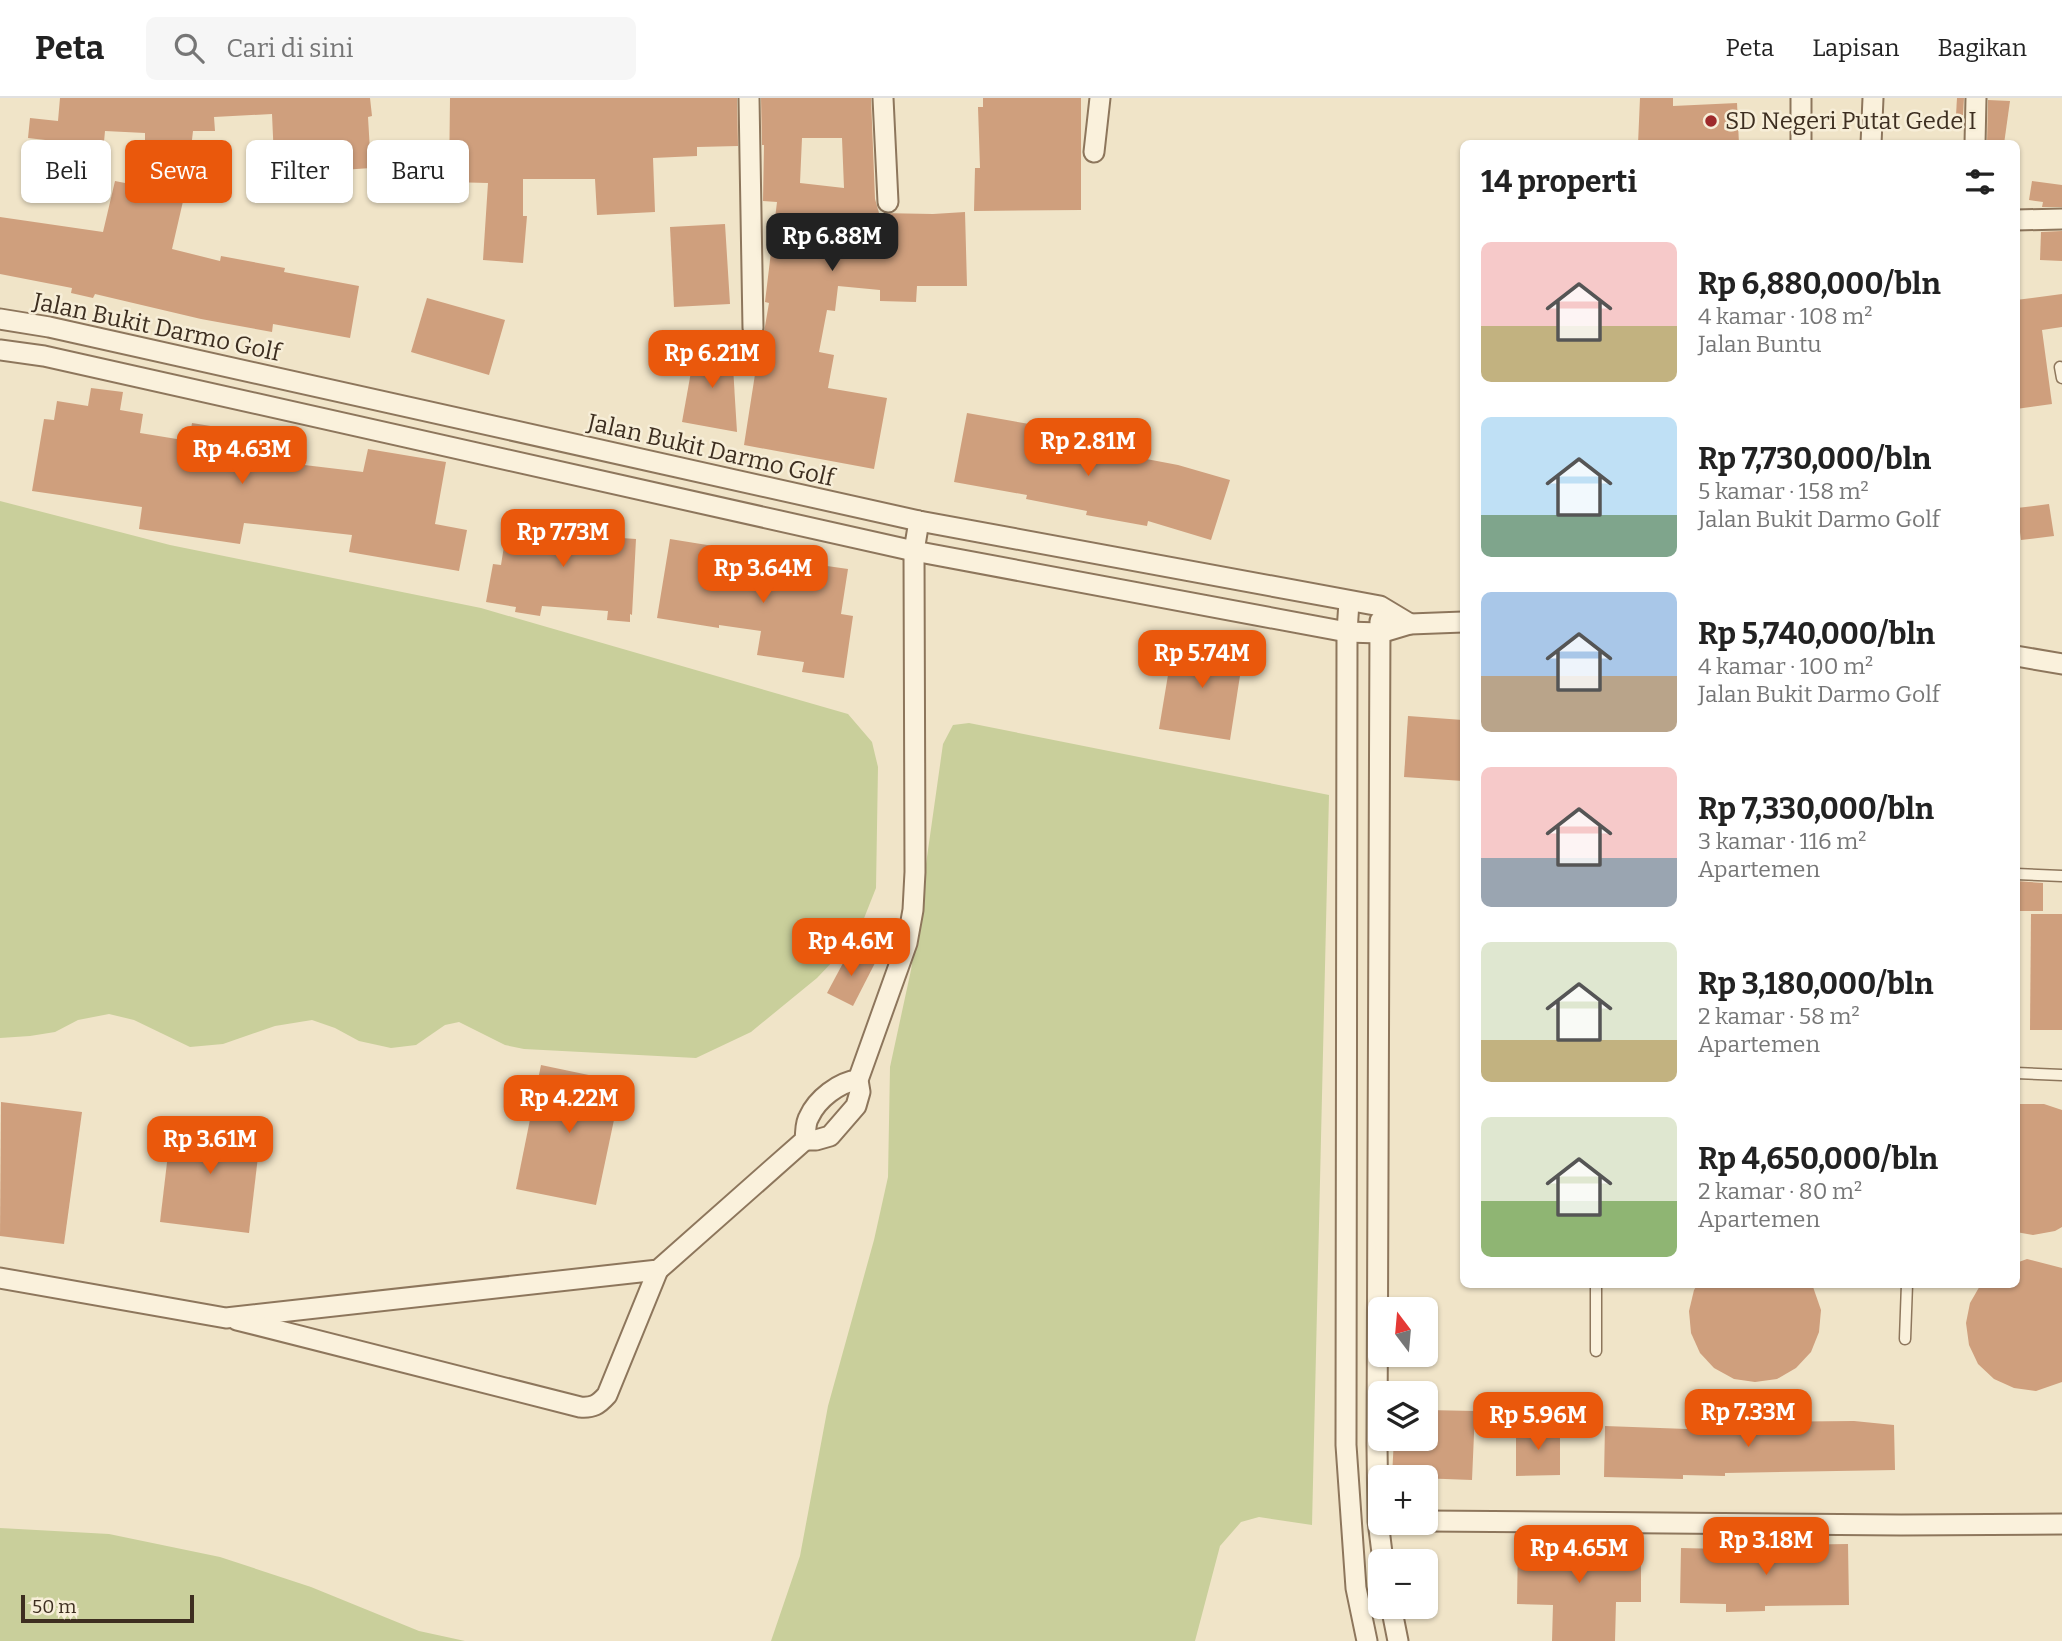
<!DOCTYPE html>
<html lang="id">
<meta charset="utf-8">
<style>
body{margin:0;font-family:Bitter,serif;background:#f6f6f6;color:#222;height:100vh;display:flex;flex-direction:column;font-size:26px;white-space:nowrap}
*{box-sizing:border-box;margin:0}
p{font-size:23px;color:#767676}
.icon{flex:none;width:38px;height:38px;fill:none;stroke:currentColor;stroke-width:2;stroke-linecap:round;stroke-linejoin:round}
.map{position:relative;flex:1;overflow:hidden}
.panel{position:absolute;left:1460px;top:42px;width:560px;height:1148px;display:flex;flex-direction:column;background:#fff;border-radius:10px;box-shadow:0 2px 5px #0004}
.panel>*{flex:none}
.hud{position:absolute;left:21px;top:42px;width:665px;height:63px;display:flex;gap:14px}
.needle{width:46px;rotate:344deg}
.controls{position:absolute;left:1368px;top:1199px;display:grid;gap:14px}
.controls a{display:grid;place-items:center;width:70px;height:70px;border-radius:10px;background:#fff;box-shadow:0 2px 5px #0004;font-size:35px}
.scale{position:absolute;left:21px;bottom:18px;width:173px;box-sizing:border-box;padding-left:7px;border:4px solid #3d2e20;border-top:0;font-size:19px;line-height:24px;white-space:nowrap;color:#3d2e20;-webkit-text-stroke:5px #f7eed8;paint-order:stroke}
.price{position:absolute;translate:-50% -60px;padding:0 16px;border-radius:14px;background:#ea580c;color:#fff;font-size:23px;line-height:46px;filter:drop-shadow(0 2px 4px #0008)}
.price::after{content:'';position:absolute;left:50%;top:42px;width:21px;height:16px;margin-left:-10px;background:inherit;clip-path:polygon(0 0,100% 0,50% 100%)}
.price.current{background:#222;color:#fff}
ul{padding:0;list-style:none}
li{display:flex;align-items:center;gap:21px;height:175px;padding:0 21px}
li span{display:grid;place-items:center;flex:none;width:196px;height:140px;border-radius:10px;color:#555}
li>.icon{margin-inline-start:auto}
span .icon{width:84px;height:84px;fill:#fffc;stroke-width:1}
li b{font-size:30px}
h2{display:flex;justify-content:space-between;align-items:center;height:84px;padding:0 21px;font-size:30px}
.chip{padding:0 24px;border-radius:10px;background:#fff;box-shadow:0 2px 5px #0004;font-size:24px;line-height:63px}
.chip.current{background:#ea580c;color:#fff}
header{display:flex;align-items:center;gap:42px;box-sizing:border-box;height:98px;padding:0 35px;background:#fff;border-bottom:2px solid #e0e0e0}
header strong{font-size:33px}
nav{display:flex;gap:38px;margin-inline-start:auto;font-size:24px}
.search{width:490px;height:63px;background:#f6f6f6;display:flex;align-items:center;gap:18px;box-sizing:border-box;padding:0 24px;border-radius:10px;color:#767676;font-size:26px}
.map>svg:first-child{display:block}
.green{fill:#c9cf9b}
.building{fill:#cf9f7d;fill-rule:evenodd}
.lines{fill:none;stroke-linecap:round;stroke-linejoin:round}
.service-casing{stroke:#8d765c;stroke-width:13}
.minor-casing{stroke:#8d765c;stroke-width:23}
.service{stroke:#faf1dc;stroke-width:10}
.minor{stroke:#faf1dc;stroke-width:19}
.poi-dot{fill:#9e2a2b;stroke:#f7eed8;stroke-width:2.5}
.labels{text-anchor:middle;stroke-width:5;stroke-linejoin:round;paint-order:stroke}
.poi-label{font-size:24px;fill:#3d2e20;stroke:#f7eed8;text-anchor:start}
.street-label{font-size:24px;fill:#3d2e20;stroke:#f7eed8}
</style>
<header>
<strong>Peta</strong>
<div class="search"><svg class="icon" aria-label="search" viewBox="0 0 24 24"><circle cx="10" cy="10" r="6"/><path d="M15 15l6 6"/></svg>Cari di sini</div>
<nav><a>Peta</a><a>Lapisan</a><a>Bagikan</a></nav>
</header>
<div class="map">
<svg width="2062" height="1543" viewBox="0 0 2062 1543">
<rect width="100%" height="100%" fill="#f0e4c8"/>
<!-- green -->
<g class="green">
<polygon points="0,403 170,447 481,510 848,616 872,644 878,669 876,790 857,838 817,880 751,934 696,960 524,951 505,947 459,924 445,927 416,947 391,950 359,943 335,930 312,922 275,928 223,946 190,949 134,922 109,916 78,922 55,934 30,938 0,940"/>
<polygon points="969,625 1329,697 1312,1427 1259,1419 1241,1424 1220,1448 1195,1543 771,1543 800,1458 828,1308 874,1142 888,1079 890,969 911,872 943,646 953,627"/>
<polygon points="0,1430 109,1436 220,1459 311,1489 419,1533 465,1543 0,1543"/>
</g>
<!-- building -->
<g class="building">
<polygon points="60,0 370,0 372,18 368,19 371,70 342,72 342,68 305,71 305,93 272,94 271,61 274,61 272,16 214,19 215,33 193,33 187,86 172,151 220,163 221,158 285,170 284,174 359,188 350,240 273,226 272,234 201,221 95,196 93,200 71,195 72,190 0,176 0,119 103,134 115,83 145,89 145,35 105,33 104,44 63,44 28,40 30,20 58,23"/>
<polygon points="450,0 737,0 738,48 697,49 697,58 653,60 655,114 597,117 595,81 523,81 523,118 527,118 523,165 483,162 488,85 449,84"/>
<path d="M761,0h110l4,101 4,14 54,1 32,-2 2,74h-50l-1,16 -36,-1v-11l-42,-4 -3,25 -8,-1 -8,42 15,3 -6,33 59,10 -13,71 -130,-24 14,-90h2l9,-52 -4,-1 12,-100 -14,-1 1,-56h-2zM802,40h40l2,50 -44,-5z"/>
<polygon points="983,0 1081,0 1081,112 974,113 975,70 980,70 978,9 983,9"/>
<polygon points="1640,0 1673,0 1673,8 1737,5 1739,46 1638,46"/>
<polygon points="1957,0 1964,0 1963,17 1956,17"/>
<polygon points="1988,2 2010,3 2004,46 1987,46"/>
<polygon points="2032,83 2062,87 2062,109 2042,109 2043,104 2029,102"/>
<polygon points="725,126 730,206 674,209 670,129"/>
<polygon points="2062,133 2062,163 2040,162 2041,134"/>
<polygon points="2062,196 2062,229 2042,232 2052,306 2016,311 2016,202"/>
<polygon points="427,200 505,222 489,277 411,254"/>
<polygon points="696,246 732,253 737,334 682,324"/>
<polygon points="91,290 123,294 120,312 143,316 140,335 189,343 192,325 229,331 226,348 255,353 254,361 363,374 368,351 446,364 435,426 467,432 459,473 349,454 352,437 244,425 240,446 139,431 142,409 32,393 44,321 54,322 57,303 88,308"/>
<polygon points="967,315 1035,327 1033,336 1084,345 1083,349 1178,367 1230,382 1211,442 1148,423 1147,428 1086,417 1087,413 1026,401 1027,397 954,384"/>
<polygon points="2049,406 2054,438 2021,442 2017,410"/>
<polygon points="521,413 557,419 555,426 580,429 579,437 636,441 632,517 630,516 630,524 607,522 608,513 542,508 540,518 515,514 516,509 486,504 493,466 501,467 509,417 520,419"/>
<polygon points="670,441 732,451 726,486 767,492 771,460 848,471 841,516 853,518 844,580 802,574 804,564 757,557 761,533 719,527 719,530 657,520"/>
<polygon points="1174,541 1244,552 1230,642 1159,631"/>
<polygon points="1408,618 1463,622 1463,683 1404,679"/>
<polygon points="2016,783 2043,785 2043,813 2016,813"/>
<polygon points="2031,816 2062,816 2062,932 2030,932"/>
<polygon points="850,852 875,865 853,908 827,895"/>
<polygon points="541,967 622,984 596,1107 516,1091"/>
<polygon points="1,1004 82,1014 64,1146 0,1138"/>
<polygon points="2016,1006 2044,1006 2062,1012 2062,1129 2055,1133 2033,1137 2016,1134"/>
<polygon points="172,1022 261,1033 249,1135 160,1124"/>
<polygon points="2027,1161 2062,1170 2062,1284 2036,1293 2014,1290 1994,1281 1978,1266 1969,1247 1966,1225 1970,1205 1981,1186 2016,1186 2016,1165"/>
<polygon points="1698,1186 1812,1186 1821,1212 1819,1234 1811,1254 1796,1270 1777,1281 1755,1284 1734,1281 1714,1270 1700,1255 1691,1235 1689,1213 1694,1192"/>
<polygon points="1426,1312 1475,1313 1472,1382 1392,1379 1394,1340 1426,1340"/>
<polygon points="1854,1323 1894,1327 1895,1372 1725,1375 1725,1378 1683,1377 1683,1381 1604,1379 1605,1328 1687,1331 1687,1329 1754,1329 1754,1324"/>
<polygon points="1560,1329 1560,1377 1516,1378 1516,1330"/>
<polygon points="1518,1443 1600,1444 1600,1448 1641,1449 1641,1504 1616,1504 1615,1543 1552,1543 1553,1507 1517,1506"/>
<polygon points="1848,1446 1849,1507 1765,1508 1765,1513 1726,1514 1726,1506 1680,1505 1681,1450 1723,1451 1723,1455 1776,1454 1776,1447"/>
</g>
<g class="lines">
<defs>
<g id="service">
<polyline points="2060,269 2062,280"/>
<polyline points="2016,776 2062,778"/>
<polyline points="2016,975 2062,977"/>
<polyline points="1905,1241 1907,1186"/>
<polyline points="1596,1253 1596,1186"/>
</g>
<g id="minor">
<polyline points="749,0 753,230"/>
<polyline points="883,0 888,104"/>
<polyline points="1801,0 1801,46"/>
<polyline points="1871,46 1873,0"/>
<polyline points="1975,46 1976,0"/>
<polyline points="1094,54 1100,0"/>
<polyline points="2016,122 2062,121"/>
<polyline points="0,221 49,229 919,423 1380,508 1410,526 1380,535 1347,534 914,453 44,258 0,252"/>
<polyline points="1349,504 1347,534 1346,1347 1356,1490 1367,1543"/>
<polyline points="1380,523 1377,1347 1378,1423 1383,1463"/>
<polyline points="1410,526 1463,524"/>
<polyline points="2016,558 2062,566"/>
<polyline points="805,1042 816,1042 830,1038 856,1008 860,994 858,982 907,845 913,812 915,774 914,453 919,423"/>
<path d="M0,1180l226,40 432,-48 147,-130c1,-8 0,-17 4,-23 8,-18 30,-35 49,-37"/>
<path d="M237,1222l343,87c13,1 18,-2 27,-12l51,-125"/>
<polyline points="1426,1423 1901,1427 2062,1426"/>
<polyline points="1391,1508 1398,1543"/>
</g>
</defs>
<!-- service casing -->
<use href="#service" class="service-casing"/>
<!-- minor casing -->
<use href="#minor" class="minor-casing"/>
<!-- service -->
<use href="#service" class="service"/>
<!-- minor -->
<use href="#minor" class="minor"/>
</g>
<!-- markers -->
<circle class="poi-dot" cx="1711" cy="23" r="7"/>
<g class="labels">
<!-- poi labels -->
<g class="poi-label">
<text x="1725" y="31">SD Negeri Putat Gede I</text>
</g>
<!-- street labels -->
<g class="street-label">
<text transform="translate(157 229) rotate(12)" y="8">Jalan Bukit Darmo Golf</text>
<text transform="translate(711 352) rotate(13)" y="8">Jalan Bukit Darmo Golf</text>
</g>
</g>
</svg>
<div class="controls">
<a><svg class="needle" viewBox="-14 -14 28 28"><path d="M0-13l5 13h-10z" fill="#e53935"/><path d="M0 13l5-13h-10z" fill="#767676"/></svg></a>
<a><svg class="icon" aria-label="layers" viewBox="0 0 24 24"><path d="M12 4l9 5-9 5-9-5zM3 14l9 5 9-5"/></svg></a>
<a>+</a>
<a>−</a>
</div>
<div class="scale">50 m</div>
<b class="price current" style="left:832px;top:175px">Rp 6.88M</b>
<b class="price" style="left:712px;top:292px">Rp 6.21M</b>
<b class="price" style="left:1088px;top:380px">Rp 2.81M</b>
<b class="price" style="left:242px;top:388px">Rp 4.63M</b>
<b class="price" style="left:563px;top:471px">Rp 7.73M</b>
<b class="price" style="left:763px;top:507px">Rp 3.64M</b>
<b class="price" style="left:1202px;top:592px">Rp 5.74M</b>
<b class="price" style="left:851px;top:880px">Rp 4.6M</b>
<b class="price" style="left:569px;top:1037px">Rp 4.22M</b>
<b class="price" style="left:210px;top:1078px">Rp 3.61M</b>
<b class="price" style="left:1748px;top:1351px">Rp 7.33M</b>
<b class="price" style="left:1538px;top:1354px">Rp 5.96M</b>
<b class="price" style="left:1766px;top:1479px">Rp 3.18M</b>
<b class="price" style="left:1579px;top:1487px">Rp 4.65M</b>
<div class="hud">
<a class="chip">Beli</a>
<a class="chip current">Sewa</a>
<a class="chip">Filter</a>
<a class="chip">Baru</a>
</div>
<section class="panel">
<h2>14 properti<svg class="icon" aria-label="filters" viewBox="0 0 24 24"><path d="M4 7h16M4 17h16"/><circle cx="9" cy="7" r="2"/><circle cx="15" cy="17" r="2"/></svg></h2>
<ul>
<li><span style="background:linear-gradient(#f6c9c9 60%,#c2b280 0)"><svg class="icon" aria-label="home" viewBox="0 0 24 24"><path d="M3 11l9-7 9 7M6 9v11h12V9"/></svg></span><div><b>Rp 6,880,000/bln</b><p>4 kamar · 108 m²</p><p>Jalan Buntu</p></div></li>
<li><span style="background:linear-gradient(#bfe0f5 70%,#7fa58c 0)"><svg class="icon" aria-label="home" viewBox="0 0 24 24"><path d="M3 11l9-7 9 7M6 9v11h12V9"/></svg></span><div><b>Rp 7,730,000/bln</b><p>5 kamar · 158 m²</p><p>Jalan Bukit Darmo Golf</p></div></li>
<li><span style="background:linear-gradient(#a9c7e8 60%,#b9a48a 0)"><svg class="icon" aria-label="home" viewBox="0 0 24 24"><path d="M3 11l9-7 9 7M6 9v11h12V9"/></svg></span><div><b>Rp 5,740,000/bln</b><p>4 kamar · 100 m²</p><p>Jalan Bukit Darmo Golf</p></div></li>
<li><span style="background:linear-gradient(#f6c9c9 65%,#9aa5b1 0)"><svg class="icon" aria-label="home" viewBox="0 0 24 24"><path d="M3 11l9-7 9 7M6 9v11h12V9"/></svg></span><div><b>Rp 7,330,000/bln</b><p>3 kamar · 116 m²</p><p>Apartemen</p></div></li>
<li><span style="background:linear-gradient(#dfe7d0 70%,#c2b280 0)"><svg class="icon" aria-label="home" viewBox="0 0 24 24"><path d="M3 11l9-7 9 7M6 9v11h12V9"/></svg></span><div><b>Rp 3,180,000/bln</b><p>2 kamar · 58 m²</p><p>Apartemen</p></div></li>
<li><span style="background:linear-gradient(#dfe7d0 60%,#8fb573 0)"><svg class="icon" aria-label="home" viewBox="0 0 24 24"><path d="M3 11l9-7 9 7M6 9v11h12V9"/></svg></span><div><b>Rp 4,650,000/bln</b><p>2 kamar · 80 m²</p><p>Apartemen</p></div></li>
</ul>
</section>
</div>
